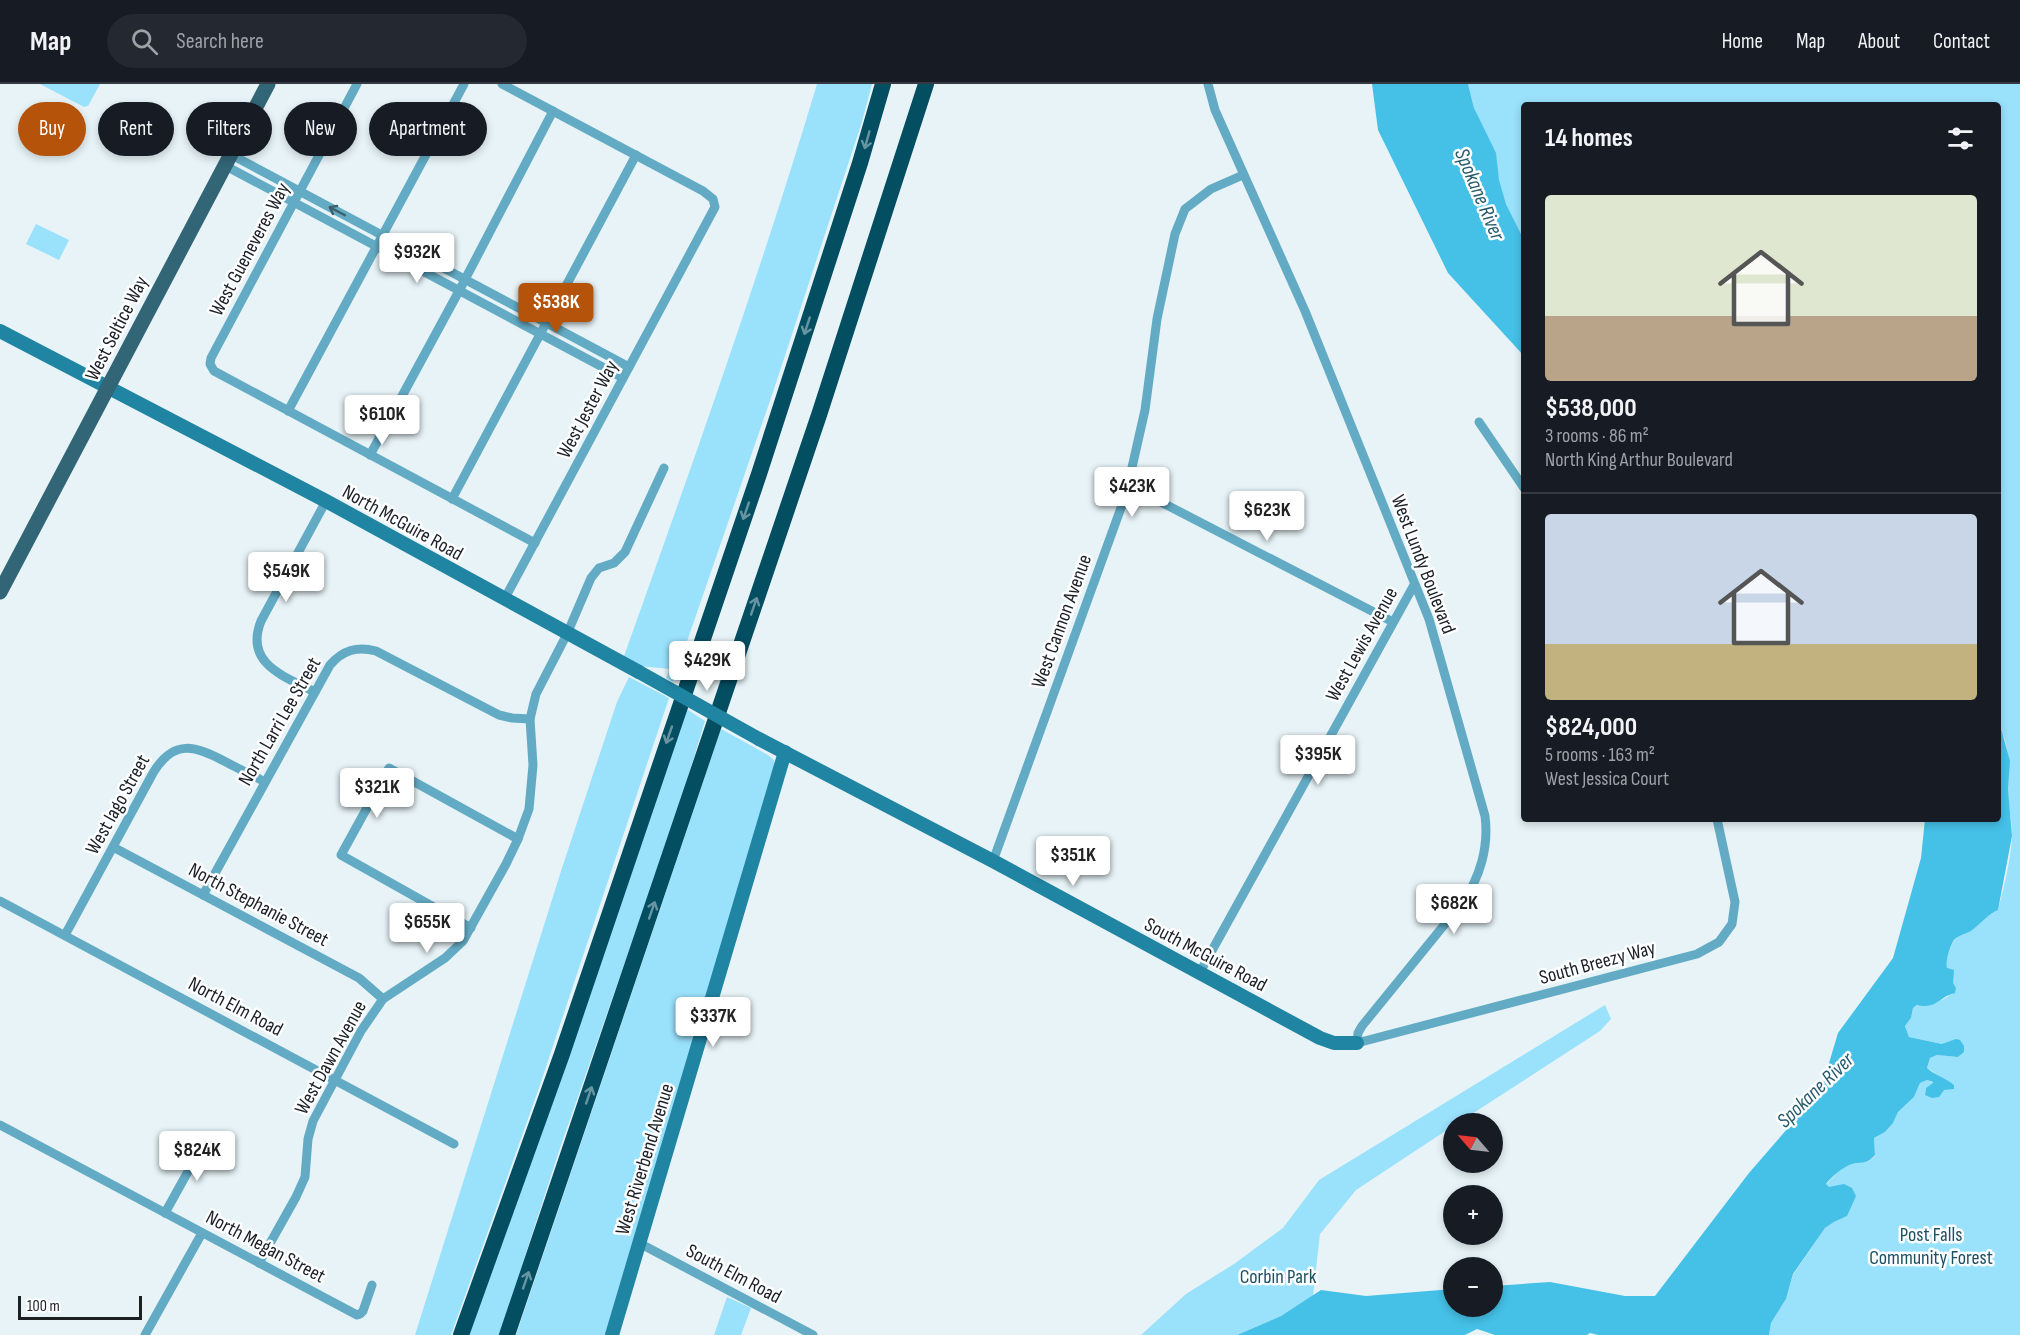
<!DOCTYPE html>
<meta charset="utf-8">
<style>
body{margin:0;font-family:"Sofia Sans Condensed",sans-serif;background:#242831;color:#f1f3f6;height:100vh;display:flex;flex-direction:column;font-size:22px;white-space:nowrap}
*{box-sizing:border-box;margin:0}
p{font-size:20px;color:#9ea1a6}
.icon{flex:none;width:33px;height:33px;fill:none;stroke:currentColor;stroke-width:2;stroke-linecap:round;stroke-linejoin:round}
.map{position:relative;flex:1;overflow:hidden}
.details{position:absolute;left:1521px;top:18px;width:480px;height:720px;display:flex;flex-direction:column;background:#171b24;border-radius:6px;box-shadow:0 3px 9px #0003}
.details>*{flex:none}
.banner{position:absolute;left:18px;top:18px;width:570px;height:54px;display:flex;gap:12px}
.needle{width:39px;rotate:298deg}
.controls{position:absolute;left:1443px;top:1029px;display:grid;gap:12px}
.controls a{display:grid;place-items:center;width:60px;height:60px;border-radius:50%;background:#171b24;box-shadow:0 3px 9px #0003;font-size:30px}
.scale{position:absolute;left:18px;bottom:15px;width:124px;box-sizing:border-box;padding-left:6px;border:3px solid #1c2022;border-top:0;font-size:16px;line-height:21px;white-space:nowrap;color:#1c2022;-webkit-text-stroke:4px #fcfeff;paint-order:stroke}
.price{position:absolute;translate:-50% -51px;padding:0 14px;border-radius:6px;background:#fff;color:#222;font-size:20px;line-height:39px;filter:drop-shadow(0 2px 3px #0008)}
.price::after{content:'';position:absolute;left:50%;top:36px;width:18px;height:14px;margin-left:-9px;background:inherit;clip-path:polygon(0 0,100% 0,50% 100%)}
.price.selected{background:#b45309;color:#fff}
ul{padding:0;list-style:none}
li{display:grid;align-content:center;gap:12px;height:318px;padding:0 24px}
li+li{border-top:2px solid #363941}
li span{display:grid;place-items:center;height:186px;border-radius:6px;color:#555}
li>.icon{margin-inline-start:auto}
span .icon{width:108px;height:108px;fill:#fffc;stroke-width:1}
li b{font-size:26px}
h2{display:flex;justify-content:space-between;align-items:center;height:72px;padding:0 24px;font-size:26px}
.tag{padding:0 21px;border-radius:27px;background:#171b24;box-shadow:0 3px 9px #0003;font-size:21px;line-height:54px}
.tag.selected{background:#b45309;color:#fff}
header{display:flex;align-items:center;gap:36px;box-sizing:border-box;height:84px;padding:0 30px;background:#171b24;border-bottom:2px solid #363941}
header strong{font-size:28px}
nav{display:flex;gap:33px;margin-inline-start:auto;font-size:21px}
.search{width:420px;height:54px;background:#242831;display:flex;align-items:center;gap:15px;box-sizing:border-box;padding:0 21px;border-radius:33px;color:#9ea1a6;font-size:22px}
.map>svg:first-child{display:block}
.green{fill:#9ae1fc}
.water{fill:#45c1e8}
.lines{fill:none;stroke-linecap:round;stroke-linejoin:round}
.street{stroke:#63abc4;stroke-width:9}
.secondary{stroke:#2084a3;stroke-width:14}
.primary{stroke:#326576;stroke-width:15}
.highway{stroke:#044e62;stroke-width:16}
.secondary-bridge{stroke:#2084a3;stroke-width:14}
.oneway{stroke:#6794a1}
.oneway2{stroke:#3c5f6b}
.labels{text-anchor:middle;stroke-width:5;stroke-linejoin:round;paint-order:stroke}
.street-label{font-size:20px;fill:#1c2022;stroke:#fcfeff}
.park-label{font-size:20px;fill:#1d5061;stroke:#fcfeff}
.water-label{font-size:21px;font-style:italic;fill:#295b6c;stroke:#fcfeff}
</style>
<header>
<strong>Map</strong>
<div class="search"><svg class="icon" aria-label="search" viewBox="0 0 24 24"><circle cx="10" cy="10" r="6"/><path d="M15 15l6 6"/></svg>Search here</div>
<nav><a>Home</a><a>Map</a><a>About</a><a>Contact</a></nav>
</header>
<div class="map">
<svg width="2020" height="1251" viewBox="0 0 2020 1251">
<rect width="100%" height="100%" fill="#e7f3f7"/>
<!-- green -->
<g class="green">
<polygon points="40,0 100,0 88,22 84,23"/>
<path d="M817,0h55l-11,41 -88,267 -100,290 -7,-4 4,-9 -31,-3 -16,-7c68,-191 136,-381 194,-575z"/>
<path d="M1468,0h552v1251h-251l2,-12 15,-24 7,-24 32,-47 9,-6 13,-6 -21,-31c5,-7 15,-16 22,-20 13,-5 16,2 27,-9l-1,-18 11,-6 8,-9 5,-11 16,-15 6,-14 7,-3 7,3 -8,5 -1,7 29,-10 -27,-17 3,-10 7,-3 21,2 6,-5v-6l-22,-2 -33,-7 -4,-11 6,-8 2,-10c11,-9 43,-1 39,-26 -1,-6 -5,-13 -7,-18 3,-7 5,-18 9,-23 4,-6 12,-7 17,-10 10,-7 17,-17 27,-21 6,-23 13,-51 14,-74 0,-16 -4,-32 -4,-47 0,-22 3,-45 -10,-64v-620h-474v135l-18,-36 -24,-77 -8,-19z"/>
<polygon points="36,140 69,156 59,176 26,160"/>
<polygon points="629,593 669,614 539,1004 451,1251 415,1251 562,784 617,618"/>
<polygon points="685,624 705,637 676,732 560,1064 503,1240 499,1251 469,1251"/>
<polygon points="721,645 768,671 774,676 775,683 605,1251 516,1251"/>
<polygon points="1605,921 1611,935 1600,947 1458,1039 1454,1040 1453,1042 1356,1106 1320,1150 1313,1212 1281,1232 1237,1251 1141,1251 1186,1210 1234,1180 1283,1144 1319,1096"/>
<polygon points="727,1213 751,1224 741,1251 714,1251"/>
</g>
<!-- water -->
<g class="water">
<polygon points="1372,0 1468,0 1474,24 1496,69 1499,96 1506,120 1524,156 1524,272 1448,189 1378,46"/>
<path d="M1998,641l4,7 8,29 -2,28 4,47 -14,74c-10,4 -17,14 -27,21 -5,3 -12,4 -17,9 -4,6 -9,22 -7,28l7,2 -1,13 3,5 -1,5c-15,3 -19,17 -38,12l-4,3 -2,10 -6,8 4,11 33,7 14,-5 4,1 4,6v6l-6,5 -21,-2 -7,3 -3,10c8,7 19,10 27,17v4l-10,1 -5,7 -7,1 -7,-3 1,-7 7,-5v-1l-6,-2 -7,3 -6,14 -16,15 -5,11 -8,9 -11,6 1,17c-11,12 -14,5 -26,10 -8,4 -18,12 -23,19l3,3 15,-3 8,4 4,8 -9,20 -13,6 -9,6 -32,46 -7,25 -15,24 -2,12h-171l-8,-2 -3,2h-92l-18,-6 -12,6h-228l44,-19 40,-26 45,6 87,-7 1,17h38l1,-20 57,-4 75,14h30l94,-123 72,-83 17,-57 55,-75 28,-100 4,-39h73z"/>
</g>
<g class="lines">
<!-- street -->
<g class="street">
<polyline points="357,0 211,274 210,280 214,287 535,459"/>
<polyline points="502,0 703,107 713,115 715,123 504,516"/>
<path d="M1208,0l7,26 90,201 124,308 56,197c4,31 -5,62 -23,87l-100,123 -4,7 -1,10 340,-89 22,-12 13,-18 3,-22 -18,-83"/>
<polyline points="230,70 629,283"/>
<polyline points="224,81 623,294"/>
<polyline points="288,327 464,0"/>
<polyline points="1479,338 1524,404"/>
<polyline points="370,371 459,207 553,27"/>
<polyline points="1128,401 1393,538"/>
<polyline points="452,415 636,71"/>
<path d="M315,608c-31,-16 -71,-28 -54,-71l65,-120"/>
<polyline points="113,763 359,894 383,915"/>
<polyline points="993,777 1126,410 1145,326 1157,235 1175,150 1185,125 1211,105 1243,91"/>
<path d="M203,811l127,-230c13,-15 27,-19 46,-14l123,64 13,3 18,1"/>
<polyline points="0,817 454,1060"/>
<polyline points="471,844 341,771 389,684 518,755"/>
<path d="M65,851l88,-162c21,-35 42,-27 73,-11 13,7 26,13 39,20"/>
<polyline points="1199,890 1414,501"/>
<polyline points="0,1041 357,1231 360,1230 363,1227 372,1201"/>
<polyline points="165,1129 206,1055"/>
<polyline points="639,1159 813,1251"/>
<polyline points="259,1179 296,1113 305,1093 308,1055 313,1037 361,947 383,915 445,874 463,857 506,780 518,755 529,725 533,681 530,635 536,610 567,550 591,494 599,484 614,479 625,468 664,384"/>
<polyline points="145,1251 202,1149"/>
</g>
<!-- secondary -->
<g class="secondary">
<polyline points="0,247 326,417 639,588"/>
<polyline points="759,655 993,777 1320,954 1334,959 1357,959"/>
<polyline points="612,1251 785,668"/>
</g>
<!-- primary -->
<polyline class="primary" points="0,508 268,0"/>
<!-- highway -->
<g class="highway">
<polyline points="461,1251 562,970 759,390 860,79 883,0"/>
<polyline points="507,1251 819,331 926,0"/>
</g>
<!-- secondary-bridge -->
<polyline class="secondary-bridge" points="639,588 759,655"/>
</g>
<!-- one-way arrows -->
<defs><path id="oneway-shaft" d="M-6 0H5M1.5-3L5.5 0L1.5 3" fill="none" stroke-width="1.6" stroke-linecap="round" stroke-linejoin="round" transform="scale(1.5)"/></defs>
<g class="oneway">
<use href="#oneway-shaft" transform="translate(867 56) rotate(106)"/>
<use href="#oneway-shaft" transform="translate(807 242) rotate(108)"/>
<use href="#oneway-shaft" transform="translate(746 427) rotate(109)"/>
<use href="#oneway-shaft" transform="translate(754 522) rotate(-71)"/>
<use href="#oneway-shaft" transform="translate(669 651) rotate(109)"/>
<use href="#oneway-shaft" transform="translate(652 826) rotate(-71)"/>
<use href="#oneway-shaft" transform="translate(589 1011) rotate(-71)"/>
<use href="#oneway-shaft" transform="translate(526 1196) rotate(-71)"/>
</g>
<use class="oneway2" href="#oneway-shaft" transform="translate(337 127) rotate(-152)"/>
<g class="labels">
<!-- street labels -->
<g class="street-label">
<text transform="translate(249 165) rotate(-62)" y="7">West Gueneveres Way</text>
<text transform="translate(116 244) rotate(-63)" y="7">West Seltice Way</text>
<text transform="translate(587 325) rotate(-62)" y="7">West Jester Way</text>
<text transform="translate(403 438) rotate(29)" y="7">North McGuire Road</text>
<text transform="translate(1424 480) rotate(69)" y="7">West Lundy Boulevard</text>
<text transform="translate(1061 537) rotate(-70)" y="7">West Cannon Avenue</text>
<text transform="translate(1361 560) rotate(-61)" y="7">West Lewis Avenue</text>
<text transform="translate(279 637) rotate(-60)" y="7">North Larri Lee Street</text>
<text transform="translate(117 720) rotate(-61)" y="7">West Iago Street</text>
<text transform="translate(259 820) rotate(28)" y="7">North Stephanie Street</text>
<text transform="translate(1206 870) rotate(28)" y="7">South McGuire Road</text>
<text transform="translate(1597 878) rotate(-15)" y="7">South Breezy Way</text>
<text transform="translate(236 922) rotate(28)" y="7">North Elm Road</text>
<text transform="translate(330 973) rotate(-61)" y="7">West Dawn Avenue</text>
<text transform="translate(644 1075) rotate(-73)" y="7">West Riverbend Avenue</text>
<text transform="translate(266 1162) rotate(28)" y="7">North Megan Street</text>
<text transform="translate(734 1189) rotate(28)" y="7">South Elm Road</text>
</g>
<!-- park labels -->
<g class="park-label">
<text x="1931" y="1157">Post Falls<tspan x="1931" dy="23">Community Forest</tspan></text>
<text x="1278" y="1199">Corbin Park</text>
</g>
<!-- water labels -->
<g class="water-label">
<text transform="translate(1480 110) rotate(67)" y="7">Spokane River</text>
<text transform="translate(1815 1006) rotate(-44)" y="7">Spokane River</text>
</g>
</g>
</svg>
<div class="controls">
<a><svg class="needle" viewBox="-14 -14 28 28"><path d="M0-13l5 13h-10z" fill="#e53935"/><path d="M0 13l5-13h-10z" fill="#9ea1a6"/></svg></a>
<a>+</a>
<a>−</a>
</div>
<div class="scale">100 m</div>
<b class="price" style="left:417px;top:200px">$932K</b>
<b class="price selected" style="left:556px;top:250px">$538K</b>
<b class="price" style="left:382px;top:362px">$610K</b>
<b class="price" style="left:1132px;top:434px">$423K</b>
<b class="price" style="left:1267px;top:458px">$623K</b>
<b class="price" style="left:286px;top:519px">$549K</b>
<b class="price" style="left:707px;top:608px">$429K</b>
<b class="price" style="left:1318px;top:702px">$395K</b>
<b class="price" style="left:377px;top:735px">$321K</b>
<b class="price" style="left:1073px;top:803px">$351K</b>
<b class="price" style="left:1454px;top:851px">$682K</b>
<b class="price" style="left:427px;top:870px">$655K</b>
<b class="price" style="left:713px;top:964px">$337K</b>
<b class="price" style="left:197px;top:1098px">$824K</b>
<div class="banner">
<a class="tag selected">Buy</a>
<a class="tag">Rent</a>
<a class="tag">Filters</a>
<a class="tag">New</a>
<a class="tag">Apartment</a>
</div>
<section class="details">
<h2>14 homes<svg class="icon" aria-label="filters" viewBox="0 0 24 24"><path d="M4 7h16M4 17h16"/><circle cx="9" cy="7" r="2"/><circle cx="15" cy="17" r="2"/></svg></h2>
<ul>
<li><span style="background:linear-gradient(#dfe7d0 65%,#b9a48a 0)"><svg class="icon" aria-label="home" viewBox="0 0 24 24"><path d="M3 11l9-7 9 7M6 9v11h12V9"/></svg></span><div><b>$538,000</b><p>3 rooms · 86 m²</p><p>North King Arthur Boulevard</p></div></li>
<li><span style="background:linear-gradient(#c9d6e8 70%,#c2b280 0)"><svg class="icon" aria-label="home" viewBox="0 0 24 24"><path d="M3 11l9-7 9 7M6 9v11h12V9"/></svg></span><div><b>$824,000</b><p>5 rooms · 163 m²</p><p>West Jessica Court</p></div></li>
</ul>
</section>
</div>
